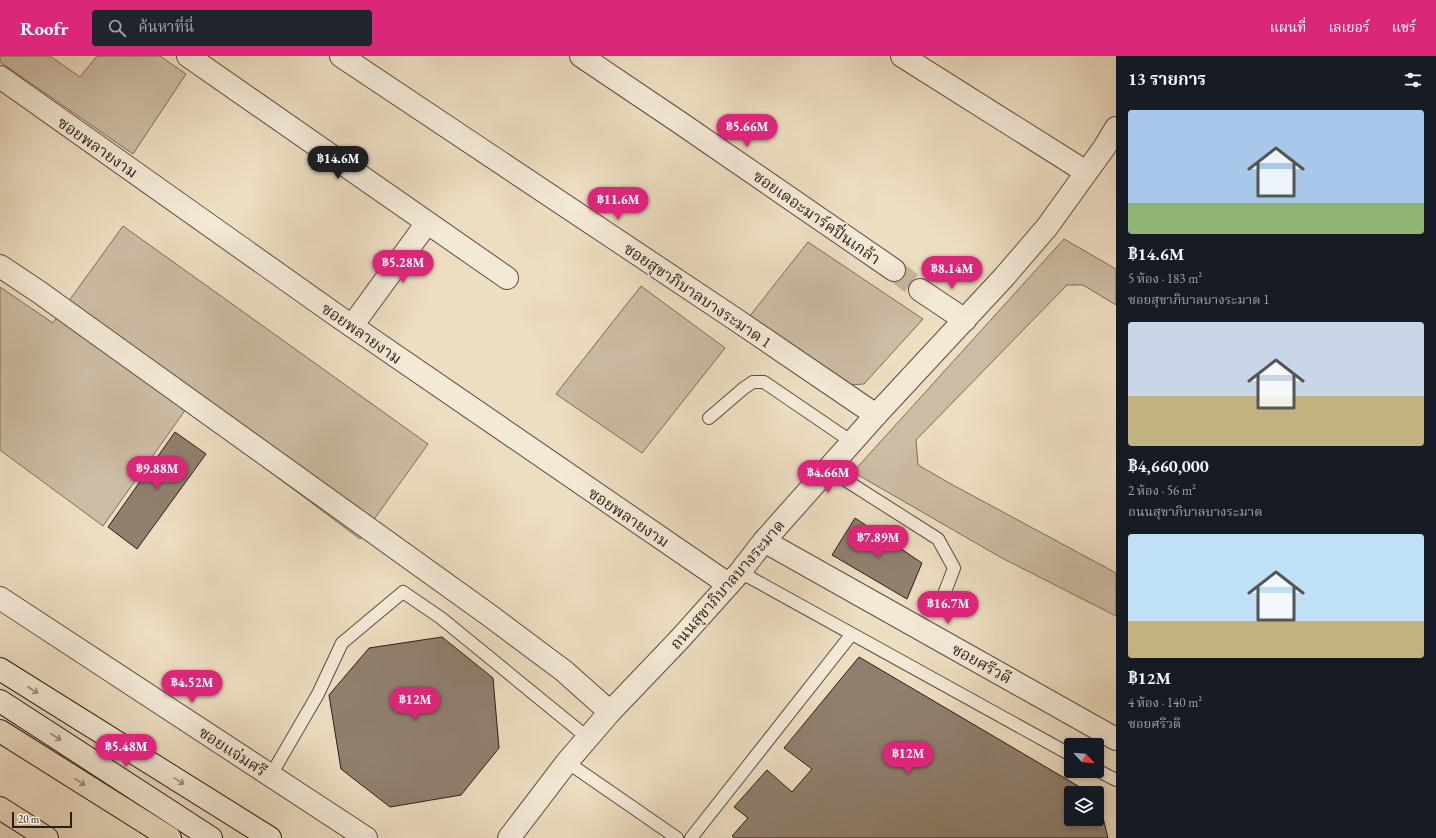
<!DOCTYPE html>
<html lang="th">
<meta charset="utf-8">
<style>
body{margin:0;font-family:"EB Garamond","Noto Serif Thai",serif;background:#20242c;color:#f1f3f6;height:100vh;display:flex;flex-direction:column;font-size:15px;white-space:nowrap}
*{box-sizing:border-box;margin:0}
p{font-size:13px;color:#9ea1a6}
.icon{flex:none;width:22px;height:22px;fill:none;stroke:currentColor;stroke-width:2;stroke-linecap:round;stroke-linejoin:round}
.map{position:relative;flex:1;overflow:hidden}
.sheet{display:flex;flex-direction:column;background:#171b24;width:320px}
.sheet>*{flex:none}
.needle{width:26px;rotate:116deg}
.buttons{position:absolute;left:1064px;top:682px;display:grid;gap:8px}
.buttons a{display:grid;place-items:center;width:40px;height:40px;border-radius:4px;background:#171b24;box-shadow:0 2px 6px #0003;font-size:20px}
.scale{position:absolute;left:12px;bottom:10px;width:60px;box-sizing:border-box;padding-left:4px;border:2px solid #2c1c17;border-top:0;font-size:11px;line-height:14px;white-space:nowrap;color:#2c1c17;-webkit-text-stroke:3px #f3e9d7;paint-order:stroke}
.price{position:absolute;translate:-50% -34px;padding:0 9px;border-radius:14px;background:#db2777;color:#fff;font-size:13px;line-height:26px;filter:drop-shadow(0 1px 2px #0008)}
.price::after{content:'';position:absolute;left:50%;top:24px;width:12px;height:9px;margin-left:-6px;background:inherit;clip-path:polygon(0 0,100% 0,50% 100%)}
.price.active{background:#222;color:#fff}
ul{padding:0;list-style:none}
li{display:grid;align-content:center;gap:8px;height:212px;padding:0 12px}
li span{display:grid;place-items:center;height:124px;border-radius:4px;color:#555}
li>.icon{margin-inline-start:auto}
span .icon{width:72px;height:72px;fill:#fffc;stroke-width:1}
li b{font-size:17px}
h2{display:flex;justify-content:space-between;align-items:center;height:48px;padding:0 12px;font-size:17px}
header{display:flex;align-items:center;gap:24px;box-sizing:border-box;height:56px;padding:0 20px;background:#db2777;color:#fff}
header strong{font-size:19px}
nav{display:flex;gap:22px;margin-inline-start:auto;font-size:14px}
.search{width:280px;height:36px;background:#20242c;display:flex;align-items:center;gap:10px;box-sizing:border-box;padding:0 14px;border-radius:4px;color:#9ea1a6;font-size:15px}
main{display:flex;flex:1;min-height:0}
.map>svg:first-child{display:block}
.green{fill:#ccbca4;stroke:#7c6c5e}
.building{fill:#90806f;stroke:#2c1c17}
.lines{fill:none;stroke-linecap:round;stroke-linejoin:round}
.minor-tunnel{stroke:#c6b69f;stroke-width:22;stroke-dasharray:22 11;stroke-linecap:butt}
.service-casing{stroke:#5c4c42;stroke-width:14}
.minor-casing{stroke:#5c4c42;stroke-width:24}
.tertiary-casing{stroke:#5c4c42;stroke-width:24}
.secondary-casing{stroke:#2c1c17;stroke-width:24}
.trunk-casing{stroke:#2c1c17;stroke-width:24}
.service{stroke:#f3e9d7;stroke-width:12}
.minor{stroke:#f3e9d7;stroke-width:22}
.tertiary{stroke:#f3e9d7;stroke-width:22}
.secondary{stroke:#f3e9d7;stroke-width:22}
.trunk{stroke:#edddc1;stroke-width:22}
.oneway{stroke:#998d81}
.oneway2{stroke:#968674}
.labels{text-anchor:middle;stroke-width:3;stroke-linejoin:round;paint-order:stroke}
.street-label{font-size:16px;fill:#2c1c17;stroke:#f3e9d7}
</style>
<header>
<strong>Roofr</strong>
<div class="search"><svg class="icon" aria-label="search" viewBox="0 0 24 24"><circle cx="10" cy="10" r="6"/><path d="M15 15l6 6"/></svg>ค้นหาที่นี่</div>
<nav><a>แผนที่</a><a>เลเยอร์</a><a>แชร์</a></nav>
</header>
<main>
<div class="map">
<svg width="1116" height="782" viewBox="0 0 1116 782">
<rect width="100%" height="100%" fill="#edddc1"/>
<filter id="stains"><feTurbulence type="fractalNoise" baseFrequency=".005" numOctaves="4"/><feColorMatrix values="0 0 0 0 .2 0 0 0 0 .09 0 0 0 0 .02 0 0 0 .5 -.17"/></filter>
<radialGradient id="worn" r=".72"><stop offset=".6" stop-color="#630" stop-opacity="0"/><stop offset="1" stop-color="#630" stop-opacity=".3"/></radialGradient>
<!-- green -->
<g class="green">
<polygon points="0,0 50,0 80,21 97,0 160,0 186,18 133,98 0,6"/>
<polygon points="123,170 428,388 360,483 186,353 103,470 0,394 0,231 53,267"/>
<polygon points="1064,183 1116,213 1116,249 1083,229 1067,229 916,384 918,409 951,428 1116,517 1116,560 1000,501 853,416"/>
<polygon points="808,186 923,263 864,328 849,329 749,261"/>
<polygon points="641,230 725,292 642,397 556,338"/>
</g>
<!-- building -->
<g class="building">
<polygon points="175,376 206,398 137,493 108,471"/>
<polygon points="855,462 922,507 907,543 832,499"/>
<polygon points="442,581 493,622 499,692 461,739 390,751 341,713 329,639 369,592"/>
<polygon points="859,601 1090,737 1071,737 1071,763 1097,763 1098,741 1108,782 735,782 732,780 748,762 734,751 767,714 792,736 812,713 784,692"/>
</g>
<g class="lines">
<!-- minor-tunnel -->
<polyline class="minor-tunnel" points="894,214 920,234"/>
<defs>
<g id="service">
<polyline points="709,362 744,332 753,326 764,326 852,386"/>
<polyline points="828,413 938,483 954,512 943,541"/>
<polyline points="740,516 1071,699"/>
<polyline points="567,706 677,782"/>
<polyline points="1097,714 1116,724"/>
<polyline points="271,719 318,638 342,587 403,536 441,562 588,682"/>
<polyline points="691,782 851,579"/>
</g>
<g id="minor">
<polyline points="188,0 507,222"/>
<polyline points="341,0 735,263 876,359"/>
<polyline points="581,0 679,66 894,214"/>
<polyline points="902,0 1086,116"/>
<polyline points="0,21 336,259 728,528"/>
<polyline points="0,210 39,236 489,559 564,615 610,656"/>
<polyline points="920,234 965,264"/>
<polyline points="352,270 427,167"/>
<polyline points="764,485 1116,683"/>
<polyline points="0,542 366,782"/>
</g>
<polyline id="tertiary" points="509,782 567,706 610,656 678,585 740,516 764,485 876,359 1005,220 1047,171 1104,92 1116,72"/>
<g id="secondary">
<polyline points="0,613 270,782"/>
<polyline points="0,645 211,782"/>
</g>
<g id="trunk">
<polyline points="0,675 170,782"/>
<polyline points="0,752 47,782"/>
</g>
</defs>
<!-- service casing -->
<use href="#service" class="service-casing"/>
<!-- minor casing -->
<use href="#minor" class="minor-casing"/>
<!-- tertiary casing -->
<use href="#tertiary" class="tertiary-casing"/>
<!-- secondary casing -->
<use href="#secondary" class="secondary-casing"/>
<!-- trunk casing -->
<use href="#trunk" class="trunk-casing"/>
<!-- service -->
<use href="#service" class="service"/>
<!-- minor -->
<use href="#minor" class="minor"/>
<!-- tertiary -->
<use href="#tertiary" class="tertiary"/>
<!-- secondary -->
<use href="#secondary" class="secondary"/>
<!-- trunk -->
<use href="#trunk" class="trunk"/>
</g>
<!-- one-way arrows -->
<defs><path id="oneway-shaft" d="M-6 0H5M1.5-3L5.5 0L1.5 3" fill="none" stroke-width="1.6" stroke-linecap="round" stroke-linejoin="round"/></defs>
<g class="oneway">
<use href="#oneway-shaft" transform="translate(33 634) rotate(33)"/>
<use href="#oneway-shaft" transform="translate(56 681) rotate(33)"/>
<use href="#oneway-shaft" transform="translate(179 725) rotate(32)"/>
</g>
<use class="oneway2" href="#oneway-shaft" transform="translate(80 726) rotate(32)"/>
<g class="labels">
<!-- street labels -->
<g class="street-label">
<text transform="translate(98 91) rotate(35)" y="6">ซอยพลายงาม</text>
<text transform="translate(817 161) rotate(35)" y="6">ซอยเดอะมาร์คปิ่นเกล้า</text>
<text transform="translate(698 239) rotate(34)" y="6">ซอยสุขาภิบาลบางระมาด 1</text>
<text transform="translate(362 277) rotate(35)" y="6">ซอยพลายงาม</text>
<text transform="translate(629 461) rotate(34)" y="6">ซอยพลายงาม</text>
<text transform="translate(727 528) rotate(-49)" y="6">ถนนสุขาภิบาลบางระมาด</text>
<text transform="translate(982 607) rotate(29)" y="6">ซอยศรีวดี</text>
<text transform="translate(233 695) rotate(33)" y="6">ซอยแจ่มศรี</text>
</g>
</g>
<rect width="100%" height="100%" filter="url(#stains)"/>
<rect width="100%" height="100%" fill="url(#worn)"/>
</svg>
<div class="buttons">
<a><svg class="needle" viewBox="-14 -14 28 28"><path d="M0-13l5 13h-10z" fill="#e53935"/><path d="M0 13l5-13h-10z" fill="#9ea1a6"/></svg></a>
<a><svg class="icon" aria-label="layers" viewBox="0 0 24 24"><path d="M12 4l9 5-9 5-9-5zM3 14l9 5 9-5"/></svg></a>
</div>
<div class="scale">20 m</div>
<b class="price" style="left:747px;top:92px">฿5.66M</b>
<b class="price active" style="left:338px;top:124px">฿14.6M</b>
<b class="price" style="left:618px;top:165px">฿11.6M</b>
<b class="price" style="left:403px;top:228px">฿5.28M</b>
<b class="price" style="left:952px;top:234px">฿8.14M</b>
<b class="price" style="left:157px;top:434px">฿9.88M</b>
<b class="price" style="left:828px;top:438px">฿4.66M</b>
<b class="price" style="left:878px;top:503px">฿7.89M</b>
<b class="price" style="left:948px;top:569px">฿16.7M</b>
<b class="price" style="left:192px;top:648px">฿4.52M</b>
<b class="price" style="left:415px;top:665px">฿12M</b>
<b class="price" style="left:126px;top:712px">฿5.48M</b>
<b class="price" style="left:908px;top:719px">฿12M</b>
</div>
<section class="sheet">
<h2>13 รายการ<svg class="icon" aria-label="filters" viewBox="0 0 24 24"><path d="M4 7h16M4 17h16"/><circle cx="9" cy="7" r="2"/><circle cx="15" cy="17" r="2"/></svg></h2>
<ul>
<li><span style="background:linear-gradient(#a9c7e8 75%,#8fb573 0)"><svg class="icon" aria-label="home" viewBox="0 0 24 24"><path d="M3 11l9-7 9 7M6 9v11h12V9"/></svg></span><div><b>฿14.6M</b><p>5 ห้อง · 183 m²</p><p>ซอยสุขาภิบาลบางระมาด 1</p></div></li>
<li><span style="background:linear-gradient(#c9d6e8 60%,#c2b280 0)"><svg class="icon" aria-label="home" viewBox="0 0 24 24"><path d="M3 11l9-7 9 7M6 9v11h12V9"/></svg></span><div><b>฿4,660,000</b><p>2 ห้อง · 56 m²</p><p>ถนนสุขาภิบาลบางระมาด</p></div></li>
<li><span style="background:linear-gradient(#bfe0f5 70%,#c2b280 0)"><svg class="icon" aria-label="home" viewBox="0 0 24 24"><path d="M3 11l9-7 9 7M6 9v11h12V9"/></svg></span><div><b>฿12M</b><p>4 ห้อง · 140 m²</p><p>ซอยศรีวดี</p></div></li>
</ul>
</section>
</main>
